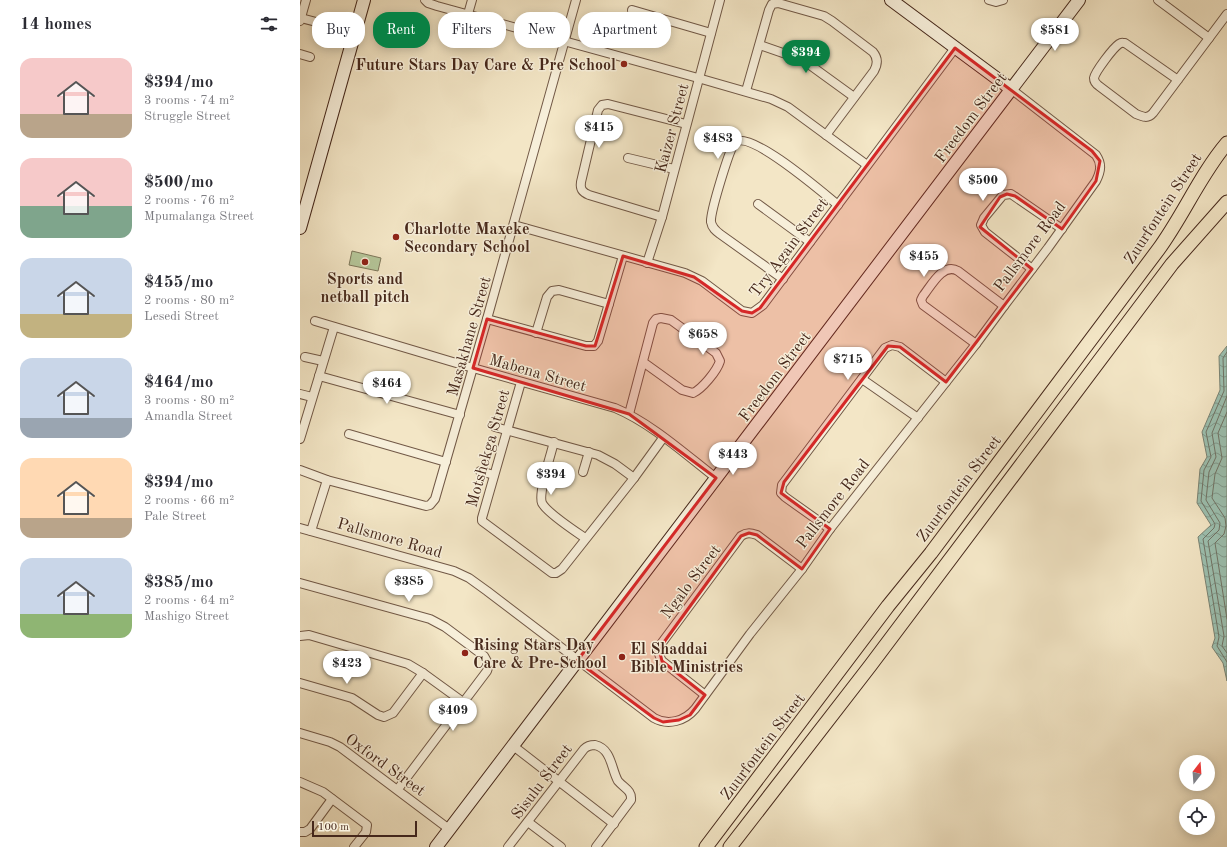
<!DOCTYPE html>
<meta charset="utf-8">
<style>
body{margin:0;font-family:"Old Standard TT",serif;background:#f7f7f7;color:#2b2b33;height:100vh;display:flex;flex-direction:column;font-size:15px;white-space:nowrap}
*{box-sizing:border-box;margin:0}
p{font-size:13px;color:#7c7c81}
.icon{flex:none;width:22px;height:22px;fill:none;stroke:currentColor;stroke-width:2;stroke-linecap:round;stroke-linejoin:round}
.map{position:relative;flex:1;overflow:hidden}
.side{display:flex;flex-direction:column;background:#fff;width:300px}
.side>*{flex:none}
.top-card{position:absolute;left:12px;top:12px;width:380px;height:36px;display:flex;gap:8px}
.needle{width:26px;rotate:17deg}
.tools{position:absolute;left:879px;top:755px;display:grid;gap:8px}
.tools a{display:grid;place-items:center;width:36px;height:36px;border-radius:50%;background:#fff;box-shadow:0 2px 10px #0003;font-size:20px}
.scale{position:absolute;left:12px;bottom:10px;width:105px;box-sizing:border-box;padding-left:4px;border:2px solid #46281b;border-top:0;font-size:11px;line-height:14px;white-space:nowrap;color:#46281b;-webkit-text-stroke:3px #f7efda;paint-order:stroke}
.price{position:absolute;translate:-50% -34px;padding:0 9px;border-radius:14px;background:#fff;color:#222;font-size:13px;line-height:26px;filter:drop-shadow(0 1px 2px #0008)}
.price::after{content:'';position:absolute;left:50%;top:24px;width:12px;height:9px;margin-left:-6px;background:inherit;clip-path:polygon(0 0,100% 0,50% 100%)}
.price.active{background:#0b8043;color:#fff}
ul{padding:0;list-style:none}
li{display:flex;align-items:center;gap:12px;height:100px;padding:0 20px}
li span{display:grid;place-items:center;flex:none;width:112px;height:80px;border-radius:12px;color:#555}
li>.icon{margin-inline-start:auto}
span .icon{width:48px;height:48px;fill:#fffc;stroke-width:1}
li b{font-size:17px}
h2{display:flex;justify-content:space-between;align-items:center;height:48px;padding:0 20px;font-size:17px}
.chip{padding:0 14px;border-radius:16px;background:#fff;box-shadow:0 2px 10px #0003;font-size:14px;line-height:36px}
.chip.active{background:#0b8043;color:#fff}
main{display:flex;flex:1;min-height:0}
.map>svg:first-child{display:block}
.green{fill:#b5c699;stroke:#7e775a}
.water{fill:url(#water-waves);stroke:#7a8374}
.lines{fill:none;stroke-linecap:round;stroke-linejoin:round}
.shore{stroke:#717466;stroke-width:1}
.street-casing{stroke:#715846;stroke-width:10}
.secondary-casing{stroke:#46281b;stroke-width:14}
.primary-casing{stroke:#46281b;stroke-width:15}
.street{stroke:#f7efda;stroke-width:8}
.secondary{stroke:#f7efda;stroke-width:12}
.primary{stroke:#f3e6c6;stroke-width:13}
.marked{fill:#d62828;fill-opacity:0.2;stroke:#d62828;stroke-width:3;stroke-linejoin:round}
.poi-dot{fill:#8f2418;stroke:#f7efda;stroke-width:1.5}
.labels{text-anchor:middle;stroke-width:3;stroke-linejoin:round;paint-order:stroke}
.poi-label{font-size:16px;font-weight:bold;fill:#46281b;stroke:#f7efda;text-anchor:start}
.street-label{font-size:16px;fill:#46281b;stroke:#f7efda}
</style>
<main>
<section class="side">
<h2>14 homes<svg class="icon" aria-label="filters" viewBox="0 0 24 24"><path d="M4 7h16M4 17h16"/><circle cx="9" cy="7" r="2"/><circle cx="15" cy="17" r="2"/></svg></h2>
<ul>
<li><span style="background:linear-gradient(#f6c9c9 70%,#b9a48a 0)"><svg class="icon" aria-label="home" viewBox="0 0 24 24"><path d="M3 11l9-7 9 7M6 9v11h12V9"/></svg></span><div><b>$394/mo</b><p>3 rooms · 74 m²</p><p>Struggle Street</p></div></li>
<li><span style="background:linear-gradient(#f6c9c9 60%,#7fa58c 0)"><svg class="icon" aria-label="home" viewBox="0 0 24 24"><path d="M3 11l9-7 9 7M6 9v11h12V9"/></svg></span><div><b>$500/mo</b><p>2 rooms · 76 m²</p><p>Mpumalanga Street</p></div></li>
<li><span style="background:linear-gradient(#c9d6e8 70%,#c2b280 0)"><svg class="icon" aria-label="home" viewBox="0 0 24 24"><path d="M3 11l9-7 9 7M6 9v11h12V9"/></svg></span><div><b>$455/mo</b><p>2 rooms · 80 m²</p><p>Lesedi Street</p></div></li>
<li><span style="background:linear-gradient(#c9d6e8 75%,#9aa5b1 0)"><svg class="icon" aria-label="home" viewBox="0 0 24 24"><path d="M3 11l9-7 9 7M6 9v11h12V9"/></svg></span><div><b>$464/mo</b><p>3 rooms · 80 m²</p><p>Amandla Street</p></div></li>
<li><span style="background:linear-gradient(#ffd9b3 75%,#b9a48a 0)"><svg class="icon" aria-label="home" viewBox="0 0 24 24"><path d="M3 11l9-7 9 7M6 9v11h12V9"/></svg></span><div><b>$394/mo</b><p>2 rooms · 66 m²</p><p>Pale Street</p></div></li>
<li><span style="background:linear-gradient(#c9d6e8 70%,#8fb573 0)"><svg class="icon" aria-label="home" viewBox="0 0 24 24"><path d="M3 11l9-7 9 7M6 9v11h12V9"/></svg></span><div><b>$385/mo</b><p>2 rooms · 64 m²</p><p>Mashigo Street</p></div></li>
</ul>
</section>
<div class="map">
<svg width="927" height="847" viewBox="0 0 927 847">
<defs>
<pattern id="water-waves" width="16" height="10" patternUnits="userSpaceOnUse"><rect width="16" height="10" fill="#9cc0b0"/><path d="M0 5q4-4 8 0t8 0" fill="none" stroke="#819c8e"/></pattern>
</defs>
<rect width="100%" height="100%" fill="#f3e6c6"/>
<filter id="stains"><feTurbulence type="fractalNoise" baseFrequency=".005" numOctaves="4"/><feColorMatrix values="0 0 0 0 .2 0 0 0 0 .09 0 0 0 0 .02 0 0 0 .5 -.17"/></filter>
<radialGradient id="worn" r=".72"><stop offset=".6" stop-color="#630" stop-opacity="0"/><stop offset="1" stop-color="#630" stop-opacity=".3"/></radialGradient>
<!-- green -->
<polygon class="green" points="52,251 81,258 78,271 49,265"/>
<!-- water -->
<polygon class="water" points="927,346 927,681 923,663 912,647 915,638 898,537 911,525 897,503 900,469 907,457 902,432 920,390 919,356"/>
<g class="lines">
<!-- shore -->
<g class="shore">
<polyline points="927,352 923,358 924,391 906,432 911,457 904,470 901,501 915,524 914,528 903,539 919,637 917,646 927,662"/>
<polyline points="927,396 912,433 916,457 909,472 906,500 920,523 919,530 908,541 924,636 922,646 927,653"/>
<polyline points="927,412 918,433 922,458 915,474 912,498 925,518 926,526 924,534 915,543 927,619"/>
</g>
<defs>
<g id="street">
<polyline points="125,0 128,3 137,6 398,78 471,99 488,107 567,165"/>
<polyline points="689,0 696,2 703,0"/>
<polyline points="858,0 909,38"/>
<polyline points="332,10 411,33"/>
<polyline points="168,14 172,0"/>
<polyline points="1,18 20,23"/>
<polyline points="0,21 6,0"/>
<polyline points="460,45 503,60 554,97"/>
<polyline points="0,54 10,57"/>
<path d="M878,80l-53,-37c-3,0 -3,-1 -6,1 -6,4 -24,28 -25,34 0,4 2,6 5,8l37,28c7,3 12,5 17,-1l74,-99"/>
<path d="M446,91l23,-81 3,-6 6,-1 46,13 8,5 41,31c5,6 5,12 1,19l-48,64"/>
<polyline points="328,158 374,169"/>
<polyline points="458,204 510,242"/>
<path d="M362,217l-73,-22c-7,-3 -9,-6 -8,-13l17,-72 4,-5 6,-1 78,20"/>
<polyline points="214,225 385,273 402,281 442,311 452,313 463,305 655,48"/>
<polyline points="347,263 362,217 420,0"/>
<polyline points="732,269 685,232 681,225 684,218 703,195 711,194 762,229"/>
<path d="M483,279l-63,-45c-4,-3 -8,-6 -9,-12 -1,-9 18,-72 24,-80 17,-11 88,51 103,63"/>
<polyline points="187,319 286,346 294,346 298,341 323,256"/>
<path d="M15,321l158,47 142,40c36,15 70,46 101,70"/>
<polyline points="236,333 247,297 252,291 259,290 309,304"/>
<path d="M676,344l-53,-39 -2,-5 2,-4c8,-10 20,-34 35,-25l46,35"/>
<polyline points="5,357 23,361"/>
<polyline points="19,376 160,415"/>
<polyline points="562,379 618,418"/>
<polyline points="221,382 182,518 182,521 252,573 256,573 262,569 334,478 363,438"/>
<polyline points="0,394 12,397"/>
<path d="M329,414l24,-91 3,-4 5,-1 10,2 45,33 4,8c-3,10 -18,28 -27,32l-11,-3 -39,-28"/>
<polyline points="195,427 298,455 315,464 334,478"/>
<polyline points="49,434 146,462"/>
<polyline points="0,439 34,327"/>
<path d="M254,442c-3,12 -16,51 -12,61 5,10 33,28 43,35"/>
<polyline points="0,470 27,480 126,506 130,505 135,499 187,319 276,0"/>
<polyline points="180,471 194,475"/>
<polyline points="283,472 289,452"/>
<path d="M0,528l154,43 15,7 18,13 167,127c14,8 31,3 41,-9l55,-75 52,-65 28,-40 146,-185 28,-38 44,-58 48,-67c5,-10 6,-17 0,-26l-85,-66"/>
<polyline points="530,529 485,497 481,493 482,485 585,348 592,345 600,347 646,382"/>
<polyline points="11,531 27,480"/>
<polyline points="0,583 130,619 145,627 184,656 189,665 187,671 98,789"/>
<polyline points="0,636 9,635 108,664 123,673 163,702"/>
<polyline points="0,683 52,698 78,715 84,717 93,713 123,673"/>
<path d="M405,695l-43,-34c-4,-7 -4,-11 -1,-17l80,-108c6,-4 10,-3 16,-1l45,34"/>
<polyline points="0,733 30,742 40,747 149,829"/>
<polyline points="212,745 314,824"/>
<polyline points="0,782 23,792 67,825 66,832 54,847"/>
<polyline points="228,822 261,847"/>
<polyline points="0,832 5,832 10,829 32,799"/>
<path d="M208,847l76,-98c3,-3 7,-4 11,-4 17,4 16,24 23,36 6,7 14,9 13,19l-35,47"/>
</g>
<g id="secondary">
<polyline points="591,0 711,89"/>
<polyline points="0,228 64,0"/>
<polyline points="136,847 779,0"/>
</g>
<g id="primary">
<path d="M406,847l182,-241 43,-53 227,-303c25,-34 42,-75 69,-107"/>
<polyline points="430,847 570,666 872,264 927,202"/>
</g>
</defs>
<!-- street casing -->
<use href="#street" class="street-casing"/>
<!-- secondary casing -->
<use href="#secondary" class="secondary-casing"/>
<!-- primary casing -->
<use href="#primary" class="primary-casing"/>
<!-- street -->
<use href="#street" class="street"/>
<!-- secondary -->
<use href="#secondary" class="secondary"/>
<!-- primary -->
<use href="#primary" class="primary"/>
</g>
<!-- marked area -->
<path class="marked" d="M655,48l137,103 8,10 -4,20 -34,48 -47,-33 -8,-2 -7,3 -20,30 52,42 -86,113 -46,-35 -12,-1 -104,136 -3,11 49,36 -28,40 -45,-34 -8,-2 -8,3 -82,113 3,12 43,34 -15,20 -11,5 -16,2 -9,-4 -77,-57 139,-183 -87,-64 -156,-46 14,-49 99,27h9l28,-90 71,21 48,34 10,2 8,-5z"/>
<!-- markers -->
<g class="poi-dot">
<circle cx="324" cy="64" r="4"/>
<circle cx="96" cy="237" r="4"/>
<circle cx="65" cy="262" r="4"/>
<circle cx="165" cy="653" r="4"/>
<circle cx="322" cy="657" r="4"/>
</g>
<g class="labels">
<!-- poi labels -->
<g class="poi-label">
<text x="316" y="70" text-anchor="end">Future Stars Day Care &amp; Pre School</text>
<text x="104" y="234">Charlotte Maxeke<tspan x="104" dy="18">Secondary School</tspan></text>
<text x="65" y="284" text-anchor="middle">Sports and<tspan x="65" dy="18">netball pitch</tspan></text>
<text x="173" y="650">Rising Stars Day<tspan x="173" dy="18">Care &amp; Pre-School</tspan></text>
<text x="330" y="654">El Shaddai<tspan x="330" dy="18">Bible Ministries</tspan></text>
</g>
<!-- street labels -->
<g class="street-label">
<text transform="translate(670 117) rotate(-53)" y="6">Freedom Street</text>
<text transform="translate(371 128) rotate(-75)" y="6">Kaizer Street</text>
<text transform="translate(862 208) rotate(-57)" y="6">Zuurfontein Street</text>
<text transform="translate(729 246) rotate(-53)" y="6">Pallsmore Road</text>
<text transform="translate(488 247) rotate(-53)" y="6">Try Again Street</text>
<text transform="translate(168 336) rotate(-74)" y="6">Masakhane Street</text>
<text transform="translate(238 372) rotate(16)" y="6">Mabena Street</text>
<text transform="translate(474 376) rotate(-53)" y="6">Freedom Street</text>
<text transform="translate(187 448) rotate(-74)" y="6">Motshekga Street</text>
<text transform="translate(658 488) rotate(-53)" y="6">Zuurfontein Street</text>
<text transform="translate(532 503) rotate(-52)" y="6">Pallsmore Road</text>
<text transform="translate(90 537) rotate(16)" y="6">Pallsmore Road</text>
<text transform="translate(390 581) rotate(-53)" y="6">Ngalo Street</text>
<text transform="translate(462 746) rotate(-53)" y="6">Zuurfontein Street</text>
<text transform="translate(86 764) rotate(36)" y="6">Oxford Street</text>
<text transform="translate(241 781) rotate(-53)" y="6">Sisulu Street</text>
</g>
</g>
<rect width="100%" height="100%" filter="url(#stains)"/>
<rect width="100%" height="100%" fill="url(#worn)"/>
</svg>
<div class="tools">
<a><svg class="needle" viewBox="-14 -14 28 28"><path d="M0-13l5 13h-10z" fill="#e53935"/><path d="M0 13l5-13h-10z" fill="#7c7c81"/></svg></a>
<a><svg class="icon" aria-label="locate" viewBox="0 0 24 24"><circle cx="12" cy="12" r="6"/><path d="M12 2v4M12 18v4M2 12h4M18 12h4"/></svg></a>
</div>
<div class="scale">100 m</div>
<b class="price" style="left:755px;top:52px">$581</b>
<b class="price active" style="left:506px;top:74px">$394</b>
<b class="price" style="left:299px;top:149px">$415</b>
<b class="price" style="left:418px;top:160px">$483</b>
<b class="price" style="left:683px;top:202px">$500</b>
<b class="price" style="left:624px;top:278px">$455</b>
<b class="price" style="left:403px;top:356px">$658</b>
<b class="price" style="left:548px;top:381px">$715</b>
<b class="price" style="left:87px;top:405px">$464</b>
<b class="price" style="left:433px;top:476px">$443</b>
<b class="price" style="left:251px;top:496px">$394</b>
<b class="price" style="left:109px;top:603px">$385</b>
<b class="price" style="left:47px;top:685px">$423</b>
<b class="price" style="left:153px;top:732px">$409</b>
<div class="top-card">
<a class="chip">Buy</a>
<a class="chip active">Rent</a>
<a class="chip">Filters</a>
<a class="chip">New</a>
<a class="chip">Apartment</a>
</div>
</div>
</main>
